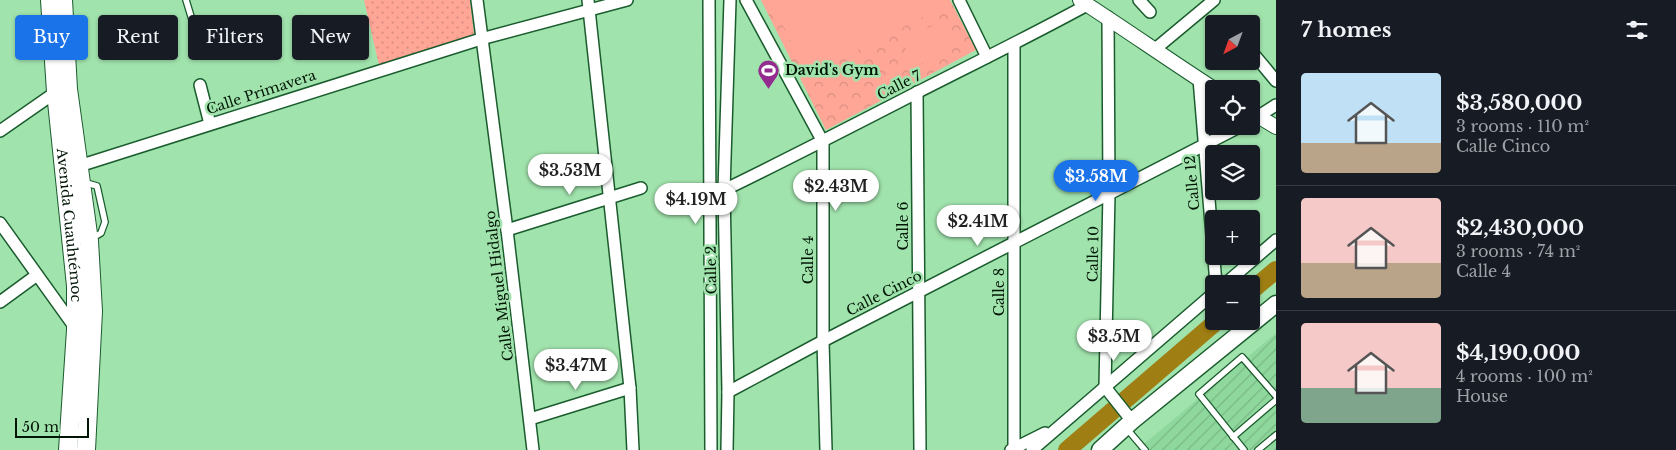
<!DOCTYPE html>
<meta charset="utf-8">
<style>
body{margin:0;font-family:"Libre Baskerville",serif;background:#20242c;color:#f1f3f6;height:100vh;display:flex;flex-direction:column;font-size:19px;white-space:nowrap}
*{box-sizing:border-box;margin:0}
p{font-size:16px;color:#9ea1a6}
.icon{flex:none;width:28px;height:28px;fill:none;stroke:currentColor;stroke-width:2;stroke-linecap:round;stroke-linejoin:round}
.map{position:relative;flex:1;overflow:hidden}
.details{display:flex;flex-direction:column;background:#171b24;width:400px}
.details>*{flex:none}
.banner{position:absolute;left:15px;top:15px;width:475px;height:45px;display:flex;gap:10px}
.needle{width:32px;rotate:221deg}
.tools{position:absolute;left:1205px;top:15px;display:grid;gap:10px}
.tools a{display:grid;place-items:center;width:55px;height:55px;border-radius:5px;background:#171b24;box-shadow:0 1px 4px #0004;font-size:25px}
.scale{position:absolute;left:15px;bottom:12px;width:74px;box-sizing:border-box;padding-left:5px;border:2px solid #001504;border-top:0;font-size:14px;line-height:18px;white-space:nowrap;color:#001504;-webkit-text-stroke:4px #a1e3ad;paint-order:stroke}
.price{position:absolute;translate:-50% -42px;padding:0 11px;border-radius:18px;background:#fff;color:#222;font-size:16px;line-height:32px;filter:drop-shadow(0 1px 2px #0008)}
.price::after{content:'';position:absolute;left:50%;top:30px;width:15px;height:11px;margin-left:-8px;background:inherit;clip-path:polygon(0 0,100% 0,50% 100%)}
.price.current{background:#1a73e8;color:#fff}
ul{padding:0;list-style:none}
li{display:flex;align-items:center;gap:15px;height:125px;padding:0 25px}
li+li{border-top:1px solid #363941}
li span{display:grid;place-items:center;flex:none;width:140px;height:100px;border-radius:5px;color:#555}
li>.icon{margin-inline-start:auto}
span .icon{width:60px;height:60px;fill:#fffc;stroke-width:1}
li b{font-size:21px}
h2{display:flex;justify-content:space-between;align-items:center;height:60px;padding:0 25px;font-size:21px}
.chip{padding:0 18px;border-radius:5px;background:#171b24;box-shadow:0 1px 4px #0004;font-size:18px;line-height:45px}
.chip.current{background:#1a73e8;color:#fff}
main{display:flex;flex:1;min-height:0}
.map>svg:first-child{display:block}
.industrial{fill:url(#industrial-furrows)}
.grass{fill:url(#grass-dots)}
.park{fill:url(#park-crowns)}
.garden{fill:#ffa697}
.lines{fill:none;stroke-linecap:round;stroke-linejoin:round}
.river{stroke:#9f7e13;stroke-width:18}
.service-casing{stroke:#1a5c2d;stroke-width:8}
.minor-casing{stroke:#1a5c2d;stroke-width:14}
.tertiary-casing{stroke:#1a5c2d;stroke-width:16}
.secondary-casing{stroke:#1a5c2d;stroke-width:19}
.primary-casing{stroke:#1a5c2d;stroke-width:20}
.service{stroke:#fff;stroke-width:5.5}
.minor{stroke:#fff;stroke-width:11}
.tertiary{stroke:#fff;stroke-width:14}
.secondary{stroke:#fff;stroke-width:16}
.primary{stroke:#fff;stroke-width:18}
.labels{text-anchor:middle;stroke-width:5;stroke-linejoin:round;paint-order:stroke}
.poi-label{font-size:14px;font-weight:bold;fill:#001504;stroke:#a1e3ad;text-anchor:start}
.street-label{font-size:14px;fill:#001504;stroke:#a1e3ad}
</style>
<main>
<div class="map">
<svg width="1276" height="450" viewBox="0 0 1276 450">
<defs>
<pattern id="industrial-furrows" width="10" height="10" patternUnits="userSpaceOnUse" patternTransform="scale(1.25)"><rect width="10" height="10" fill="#8fd89d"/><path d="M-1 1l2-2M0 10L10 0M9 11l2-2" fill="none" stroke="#7ab886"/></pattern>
<pattern id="grass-dots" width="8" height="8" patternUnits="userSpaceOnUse" patternTransform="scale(1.25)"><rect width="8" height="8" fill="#ffa697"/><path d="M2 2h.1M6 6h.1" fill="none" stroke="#d98e80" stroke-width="1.8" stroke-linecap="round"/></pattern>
<pattern id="park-crowns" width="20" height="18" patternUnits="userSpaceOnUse" patternTransform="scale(1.25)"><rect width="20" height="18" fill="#ffa697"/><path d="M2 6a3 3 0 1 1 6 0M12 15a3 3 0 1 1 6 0" fill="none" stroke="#d98e80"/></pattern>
</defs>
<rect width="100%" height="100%" fill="#a1e3ad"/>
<!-- industrial -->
<polygon class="industrial" points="1276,333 1276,450 1137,450"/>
<!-- grass -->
<polygon class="grass" points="364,0 470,0 474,35 379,65"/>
<!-- park -->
<polygon class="park" points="761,0 950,0 976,50 826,130"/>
<!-- garden -->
<g class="garden">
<polygon points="770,0 939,0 943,7 808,75"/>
<polygon points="944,20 957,45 915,67 902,41"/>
</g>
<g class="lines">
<!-- river -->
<g class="river">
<polyline points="1251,291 1276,270"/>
<polyline points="1067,450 1217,321"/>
</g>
<defs>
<g id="service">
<polyline points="186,0 193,23"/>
<polyline points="83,182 97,186 105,222 101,233 91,239"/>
<polyline points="1127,429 1145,450"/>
<polyline points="1233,437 1276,400"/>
<polyline points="1244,450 1199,394 1242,357 1276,396"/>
<polyline points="1258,450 1276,435"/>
</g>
<g id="minor">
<polyline points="477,0 507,230 533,450"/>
<polyline points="588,0 630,388 633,450"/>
<polyline points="709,0 711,450"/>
<polyline points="746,0 823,142 823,341 826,450"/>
<polyline points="959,0 987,57"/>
<polyline points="1139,0 1150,12"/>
<polyline points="1108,17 1109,193 1105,387 1132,421"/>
<polyline points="1154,50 1214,0"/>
<polyline points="1251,51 1276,81"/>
<polyline points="1199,79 1216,284"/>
<polyline points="200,85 210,124"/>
<polyline points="917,92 920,450"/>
<polyline points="1251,121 1276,105"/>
<polyline points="0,131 56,92"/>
<polyline points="79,166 481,39 627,0"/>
<path d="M724,190c66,-32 130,-65 194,-98 57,-29 114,-57 169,-87"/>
<polyline points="0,223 76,329"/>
<polyline points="507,230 641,188"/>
<polyline points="1225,284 1276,240"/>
<polyline points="0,302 37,275"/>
<polyline points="728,392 823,341 1241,126"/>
<polyline points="530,419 630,388"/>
<polyline points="727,450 728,392 724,190 730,0"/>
<polyline points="1011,450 1045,433"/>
<polyline points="1014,450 1014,45"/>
<polyline points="1032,450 1214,293"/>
</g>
<g id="tertiary">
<path d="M1080,0c45,29 89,60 134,89"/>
<polyline points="1251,112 1276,127"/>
</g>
<polyline id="secondary" points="1100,450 1132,421 1276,304"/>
<g id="primary">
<path id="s1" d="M50,0l6,92 20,194v44l-8,120"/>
<polyline points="63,0 68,89 89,241 93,311 86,450"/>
</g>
</defs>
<!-- service casing -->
<use href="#service" class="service-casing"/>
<!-- minor casing -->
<use href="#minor" class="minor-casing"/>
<!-- tertiary casing -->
<use href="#tertiary" class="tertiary-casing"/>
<!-- secondary casing -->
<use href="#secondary" class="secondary-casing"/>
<!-- primary casing -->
<use href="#primary" class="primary-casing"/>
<!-- service -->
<use href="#service" class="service"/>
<!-- minor -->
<use href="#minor" class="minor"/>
<!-- tertiary -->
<use href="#tertiary" class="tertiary"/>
<!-- secondary -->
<use href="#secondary" class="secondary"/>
<!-- primary -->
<use href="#primary" class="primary"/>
</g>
<!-- icons -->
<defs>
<symbol id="stadium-pin" viewBox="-11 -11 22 30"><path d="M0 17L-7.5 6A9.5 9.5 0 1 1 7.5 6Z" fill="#942c90" stroke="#a1e3ad"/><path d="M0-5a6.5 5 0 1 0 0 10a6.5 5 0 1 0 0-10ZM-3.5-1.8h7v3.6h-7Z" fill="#fff"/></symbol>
</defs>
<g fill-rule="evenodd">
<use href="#stadium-pin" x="756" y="58" width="25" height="34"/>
</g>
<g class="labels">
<!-- poi labels -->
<g class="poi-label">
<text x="785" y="75">David's Gym</text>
</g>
<!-- street labels -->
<g class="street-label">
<text transform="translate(899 85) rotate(-27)" y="5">Calle 7</text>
<text transform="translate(261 92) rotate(-18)" y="5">Calle Primavera</text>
<text transform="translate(1192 183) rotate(-95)" y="5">Calle 12</text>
<text dy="5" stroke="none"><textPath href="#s1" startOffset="226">Avenida Cuauhtémoc</textPath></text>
<text transform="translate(903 226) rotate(-90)" y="5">Calle 6</text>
<text transform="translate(1093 254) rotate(-89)" y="5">Calle 10</text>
<text transform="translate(808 260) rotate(-90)" y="5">Calle 4</text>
<text transform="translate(711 270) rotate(-91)" y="5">Calle 2</text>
<text transform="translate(499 286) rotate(-97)" y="5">Calle Miguel Hidalgo</text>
<text transform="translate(999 292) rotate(-90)" y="5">Calle 8</text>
<text transform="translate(884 293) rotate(-27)" y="5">Calle Cinco</text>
</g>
</g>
</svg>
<div class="tools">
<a><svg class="needle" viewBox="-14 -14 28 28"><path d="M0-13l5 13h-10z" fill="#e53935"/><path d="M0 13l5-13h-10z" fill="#9ea1a6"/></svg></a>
<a><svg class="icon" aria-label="locate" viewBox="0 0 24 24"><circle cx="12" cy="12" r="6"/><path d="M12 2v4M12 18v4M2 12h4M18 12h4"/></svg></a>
<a><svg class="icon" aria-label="layers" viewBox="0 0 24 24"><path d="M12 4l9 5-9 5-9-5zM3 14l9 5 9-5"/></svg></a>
<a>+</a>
<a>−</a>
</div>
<div class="scale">50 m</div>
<b class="price" style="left:570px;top:196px">$3.53M</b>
<b class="price current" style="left:1096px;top:202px">$3.58M</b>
<b class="price" style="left:836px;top:212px">$2.43M</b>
<b class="price" style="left:696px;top:225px">$4.19M</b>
<b class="price" style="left:978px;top:247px">$2.41M</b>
<b class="price" style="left:1114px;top:362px">$3.5M</b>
<b class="price" style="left:576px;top:391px">$3.47M</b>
<div class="banner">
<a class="chip current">Buy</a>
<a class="chip">Rent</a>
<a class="chip">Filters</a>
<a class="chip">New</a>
</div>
</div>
<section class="details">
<h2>7 homes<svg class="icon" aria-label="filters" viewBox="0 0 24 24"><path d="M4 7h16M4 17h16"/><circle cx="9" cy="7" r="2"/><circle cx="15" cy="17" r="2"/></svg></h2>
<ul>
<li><span style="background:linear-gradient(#bfe0f5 70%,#b9a48a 0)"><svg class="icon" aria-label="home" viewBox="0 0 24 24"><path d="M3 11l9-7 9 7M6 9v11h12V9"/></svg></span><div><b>$3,580,000</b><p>3 rooms · 110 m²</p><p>Calle Cinco</p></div></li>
<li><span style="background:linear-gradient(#f6c9c9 65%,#b9a48a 0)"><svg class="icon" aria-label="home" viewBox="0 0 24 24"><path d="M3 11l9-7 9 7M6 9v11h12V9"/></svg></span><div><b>$2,430,000</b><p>3 rooms · 74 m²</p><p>Calle 4</p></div></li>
<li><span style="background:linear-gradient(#f6c9c9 65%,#7fa58c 0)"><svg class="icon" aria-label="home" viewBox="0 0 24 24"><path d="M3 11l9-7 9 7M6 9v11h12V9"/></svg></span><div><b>$4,190,000</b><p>4 rooms · 100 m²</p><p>House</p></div></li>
</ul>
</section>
</main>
